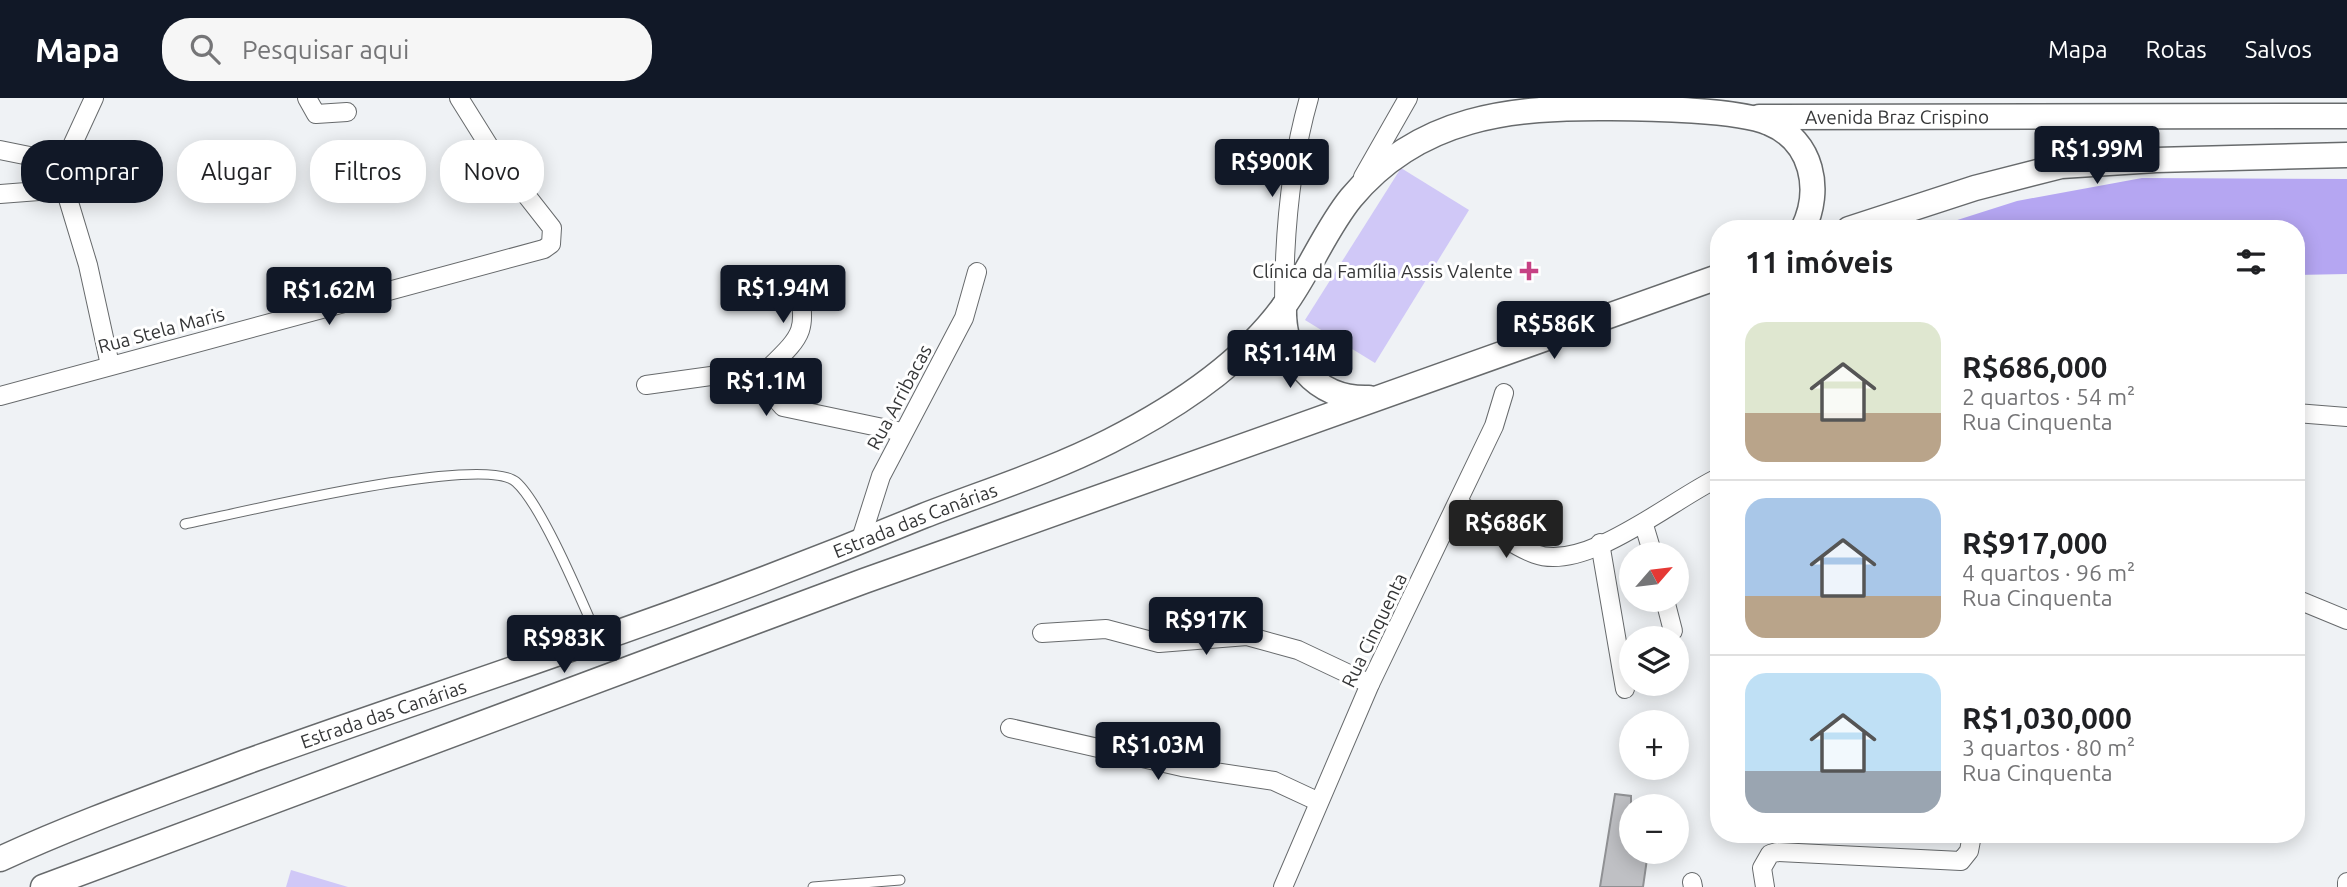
<!DOCTYPE html>
<html lang="pt">
<meta charset="utf-8">
<style>
body{margin:0;font-family:Ubuntu,sans-serif;background:#f6f6f6;color:#202124;height:100vh;display:flex;flex-direction:column;font-size:26px;white-space:nowrap}
*{box-sizing:border-box;margin:0}
p{font-size:23px;color:#757577}
.icon{flex:none;width:38px;height:38px;fill:none;stroke:currentColor;stroke-width:2;stroke-linecap:round;stroke-linejoin:round}
.map{position:relative;flex:1;overflow:hidden}
.sheet{position:absolute;left:1710px;top:122px;width:595px;height:623px;display:flex;flex-direction:column;background:#fff;border-radius:28px;box-shadow:0 4px 18px #0003}
.sheet>*{flex:none}
.banner{position:absolute;left:21px;top:42px;width:665px;height:63px;display:flex;gap:14px}
.needle{width:46px;rotate:62deg}
.fabs{position:absolute;left:1619px;top:444px;display:grid;gap:14px}
.fabs a{display:grid;place-items:center;width:70px;height:70px;border-radius:50%;background:#fff;box-shadow:0 4px 18px #0003;font-size:35px}
.price{position:absolute;translate:-50% -60px;padding:0 16px;border-radius:7px;background:#111827;color:#fff;font-size:23px;line-height:46px;filter:drop-shadow(0 2px 4px #0008)}
.price::after{content:'';position:absolute;left:50%;top:42px;width:21px;height:16px;margin-left:-10px;background:inherit;clip-path:polygon(0 0,100% 0,50% 100%)}
.price.selected{background:#222;color:#fff}
ul{padding:0;list-style:none}
li{display:flex;align-items:center;gap:21px;height:175px;padding:0 35px}
li+li{border-top:2px solid #e0e0e0}
li span{display:grid;place-items:center;flex:none;width:196px;height:140px;border-radius:21px;color:#555}
li>.icon{margin-inline-start:auto}
span .icon{width:84px;height:84px;fill:#fffc;stroke-width:1}
li b{font-size:30px}
h2{display:flex;justify-content:space-between;align-items:center;height:84px;padding:0 35px;font-size:30px}
.tag{padding:0 24px;border-radius:28px;background:#fff;box-shadow:0 4px 18px #0003;font-size:24px;line-height:63px}
.tag.selected{background:#111827;color:#fff}
header{display:flex;align-items:center;gap:42px;box-sizing:border-box;height:98px;padding:0 35px;background:#111827;color:#fff}
header strong{font-size:33px}
nav{display:flex;gap:38px;margin-inline-start:auto;font-size:24px}
.search{width:490px;height:63px;background:#f6f6f6;display:flex;align-items:center;gap:18px;box-sizing:border-box;padding:0 24px;border-radius:28px;color:#757577;font-size:26px}
.map>svg:first-child{display:block}
.green{fill:#d0c8f7}
.forest{fill:#b5a6f2}
.building{fill:#bfc0c4;stroke:#909194;stroke-width:2}
.lines{fill:none;stroke-linecap:round;stroke-linejoin:round}
.lane-casing{stroke:#676a6c;stroke-width:11}
.street-casing{stroke:#676a6c;stroke-width:20}
.secondary-casing{stroke:#676a6c;stroke-width:27}
.lane{stroke:#fff;stroke-width:9}
.street{stroke:#fff;stroke-width:18}
.secondary{stroke:#fff;stroke-width:24}
.poi-dot{fill:#c64184;stroke:#fff;stroke-width:2.5}
.labels{text-anchor:middle;stroke-width:6;stroke-linejoin:round;paint-order:stroke}
.street-label{font-size:19px;fill:#353637;stroke:#fff}
.poi-label{font-size:19px;fill:#353637;stroke:#fff;text-anchor:end}
</style>
<header>
<strong>Mapa</strong>
<div class="search"><svg class="icon" aria-label="search" viewBox="0 0 24 24"><circle cx="10" cy="10" r="6"/><path d="M15 15l6 6"/></svg>Pesquisar aqui</div>
<nav><a>Mapa</a><a>Rotas</a><a>Salvos</a></nav>
</header>
<div class="map">
<svg width="2347" height="789" viewBox="0 0 2347 789">
<rect width="100%" height="100%" fill="#eff2f5"/>
<!-- green -->
<g class="green">
<polygon points="1401,70 1469,112 1375,265 1305,222"/>
<polygon points="291,772 348,789 286,789"/>
</g>
<!-- forest -->
<polygon class="forest" points="2142,80 2347,81 2347,176 2296,177 2296,131 1929,131 2017,103"/>
<!-- building -->
<polygon class="building" points="1615,696 1631,698 1631,754 1648,754 1643,789 1600,789"/>
<g class="lines">
<defs>
<g id="lane">
<path d="M185,426c51,-10 298,-71 331,-42 26,23 66,120 82,156"/>
<polyline points="813,789 900,782"/>
</g>
<g id="street">
<polyline points="94,0 64,65 65,91 88,167 110,267"/>
<polyline points="307,0 316,16 347,14"/>
<polyline points="0,52 64,65"/>
<polyline points="1363,79 1408,0"/>
<polyline points="0,96 65,91"/>
<path d="M1284,208c0,-68 6,-142 25,-208"/>
<path d="M769,270c36,-35 37,-37 29,-86"/>
<polyline points="646,287 769,270 776,301 783,309 902,334"/>
<polyline points="0,298 544,151 551,146 552,130 494,56 459,0"/>
<polyline points="2296,315 2347,319"/>
<path d="M1459,405c23,17 48,41 76,51 51,19 138,-55 183,-76"/>
<polyline points="1644,427 1653,457"/>
<polyline points="860,444 881,378 964,220 977,174"/>
<polyline points="1600,445 1625,591"/>
<polyline points="2296,501 2347,522"/>
<polyline points="1665,502 1673,533"/>
<polyline points="1042,535 1106,531 1159,545 1247,538 1298,552 1370,586"/>
<polyline points="1010,630 1182,669 1274,683 1317,703"/>
<polyline points="1692,784 1693,789"/>
<polyline points="1283,789 1370,586 1494,328 1504,295"/>
<polyline points="1765,789 1762,770 1770,756 1777,754 1961,763 1969,753 1972,737"/>
<polyline points="2347,789 2347,784"/>
</g>
<g id="secondary">
<path id="s1" d="M1759,19l588,-1"/>
<polyline points="1849,131 1975,90 2061,68 2156,62 2347,57"/>
<path d="M1284,208c-2,51 31,94 85,92"/>
<path id="s2" d="M0,761c80,-37 164,-66 246,-97 110,-40 220,-76 330,-115 117,-40 233,-84 347,-131 62,-24 128,-45 187,-75 63,-32 132,-77 174,-135 25,-34 41,-76 67,-108 68,-82 161,-91 260,-90 35,0 129,2 158,15 44,18 53,67 34,106"/>
<polyline points="43,789 864,483 1718,179"/>
</g>
</defs>
<!-- lane casing -->
<use href="#lane" class="lane-casing"/>
<!-- street casing -->
<use href="#street" class="street-casing"/>
<!-- secondary casing -->
<use href="#secondary" class="secondary-casing"/>
<!-- lane -->
<use href="#lane" class="lane"/>
<!-- street -->
<use href="#street" class="street"/>
<!-- secondary -->
<use href="#secondary" class="secondary"/>
</g>
<!-- markers -->
<path class="poi-dot" d="M1525.5 162.5h7v7h7v7h-7v7h-7v-7h-7v-7h7z"/>
<g class="labels">
<!-- street labels -->
<g class="street-label">
<text dy="7" stroke="none"><textPath href="#s1" startOffset="138">Avenida Braz Crispino</textPath></text>
<text transform="translate(161 232) rotate(-15)" y="7">Rua Stela Maris</text>
<text transform="translate(899 299) rotate(-62)" y="7">Rua Arribacas</text>
<text dy="7" stroke="none"><textPath href="#s2" startOffset="976">Estrada das Canárias</textPath></text>
<text transform="translate(1374 532) rotate(-64)" y="7">Rua Cinquenta</text>
<text dy="7" stroke="none"><textPath href="#s2" startOffset="410">Estrada das Canárias</textPath></text>
</g>
<!-- poi labels -->
<g class="poi-label">
<text x="1513" y="180">Clínica da Família Assis Valente</text>
</g>
</g>
</svg>
<div class="fabs">
<a><svg class="needle" viewBox="-14 -14 28 28"><path d="M0-13l5 13h-10z" fill="#e53935"/><path d="M0 13l5-13h-10z" fill="#757577"/></svg></a>
<a><svg class="icon" aria-label="layers" viewBox="0 0 24 24"><path d="M12 4l9 5-9 5-9-5zM3 14l9 5 9-5"/></svg></a>
<a>+</a>
<a>−</a>
</div>
<b class="price" style="left:2097px;top:88px">R$1.99M</b>
<b class="price" style="left:1272px;top:101px">R$900K</b>
<b class="price" style="left:783px;top:227px">R$1.94M</b>
<b class="price" style="left:329px;top:229px">R$1.62M</b>
<b class="price" style="left:1554px;top:263px">R$586K</b>
<b class="price" style="left:1290px;top:292px">R$1.14M</b>
<b class="price" style="left:766px;top:320px">R$1.1M</b>
<b class="price selected" style="left:1506px;top:462px">R$686K</b>
<b class="price" style="left:1206px;top:559px">R$917K</b>
<b class="price" style="left:564px;top:577px">R$983K</b>
<b class="price" style="left:1158px;top:684px">R$1.03M</b>
<div class="banner">
<a class="tag selected">Comprar</a>
<a class="tag">Alugar</a>
<a class="tag">Filtros</a>
<a class="tag">Novo</a>
</div>
<section class="sheet">
<h2>11 imóveis<svg class="icon" aria-label="filters" viewBox="0 0 24 24"><path d="M4 7h16M4 17h16"/><circle cx="9" cy="7" r="2"/><circle cx="15" cy="17" r="2"/></svg></h2>
<ul>
<li><span style="background:linear-gradient(#dfe7d0 65%,#b9a48a 0)"><svg class="icon" aria-label="home" viewBox="0 0 24 24"><path d="M3 11l9-7 9 7M6 9v11h12V9"/></svg></span><div><b>R$686,000</b><p>2 quartos · 54 m²</p><p>Rua Cinquenta</p></div></li>
<li><span style="background:linear-gradient(#a9c7e8 70%,#b9a48a 0)"><svg class="icon" aria-label="home" viewBox="0 0 24 24"><path d="M3 11l9-7 9 7M6 9v11h12V9"/></svg></span><div><b>R$917,000</b><p>4 quartos · 96 m²</p><p>Rua Cinquenta</p></div></li>
<li><span style="background:linear-gradient(#bfe0f5 70%,#9aa5b1 0)"><svg class="icon" aria-label="home" viewBox="0 0 24 24"><path d="M3 11l9-7 9 7M6 9v11h12V9"/></svg></span><div><b>R$1,030,000</b><p>3 quartos · 80 m²</p><p>Rua Cinquenta</p></div></li>
</ul>
</section>
</div>
